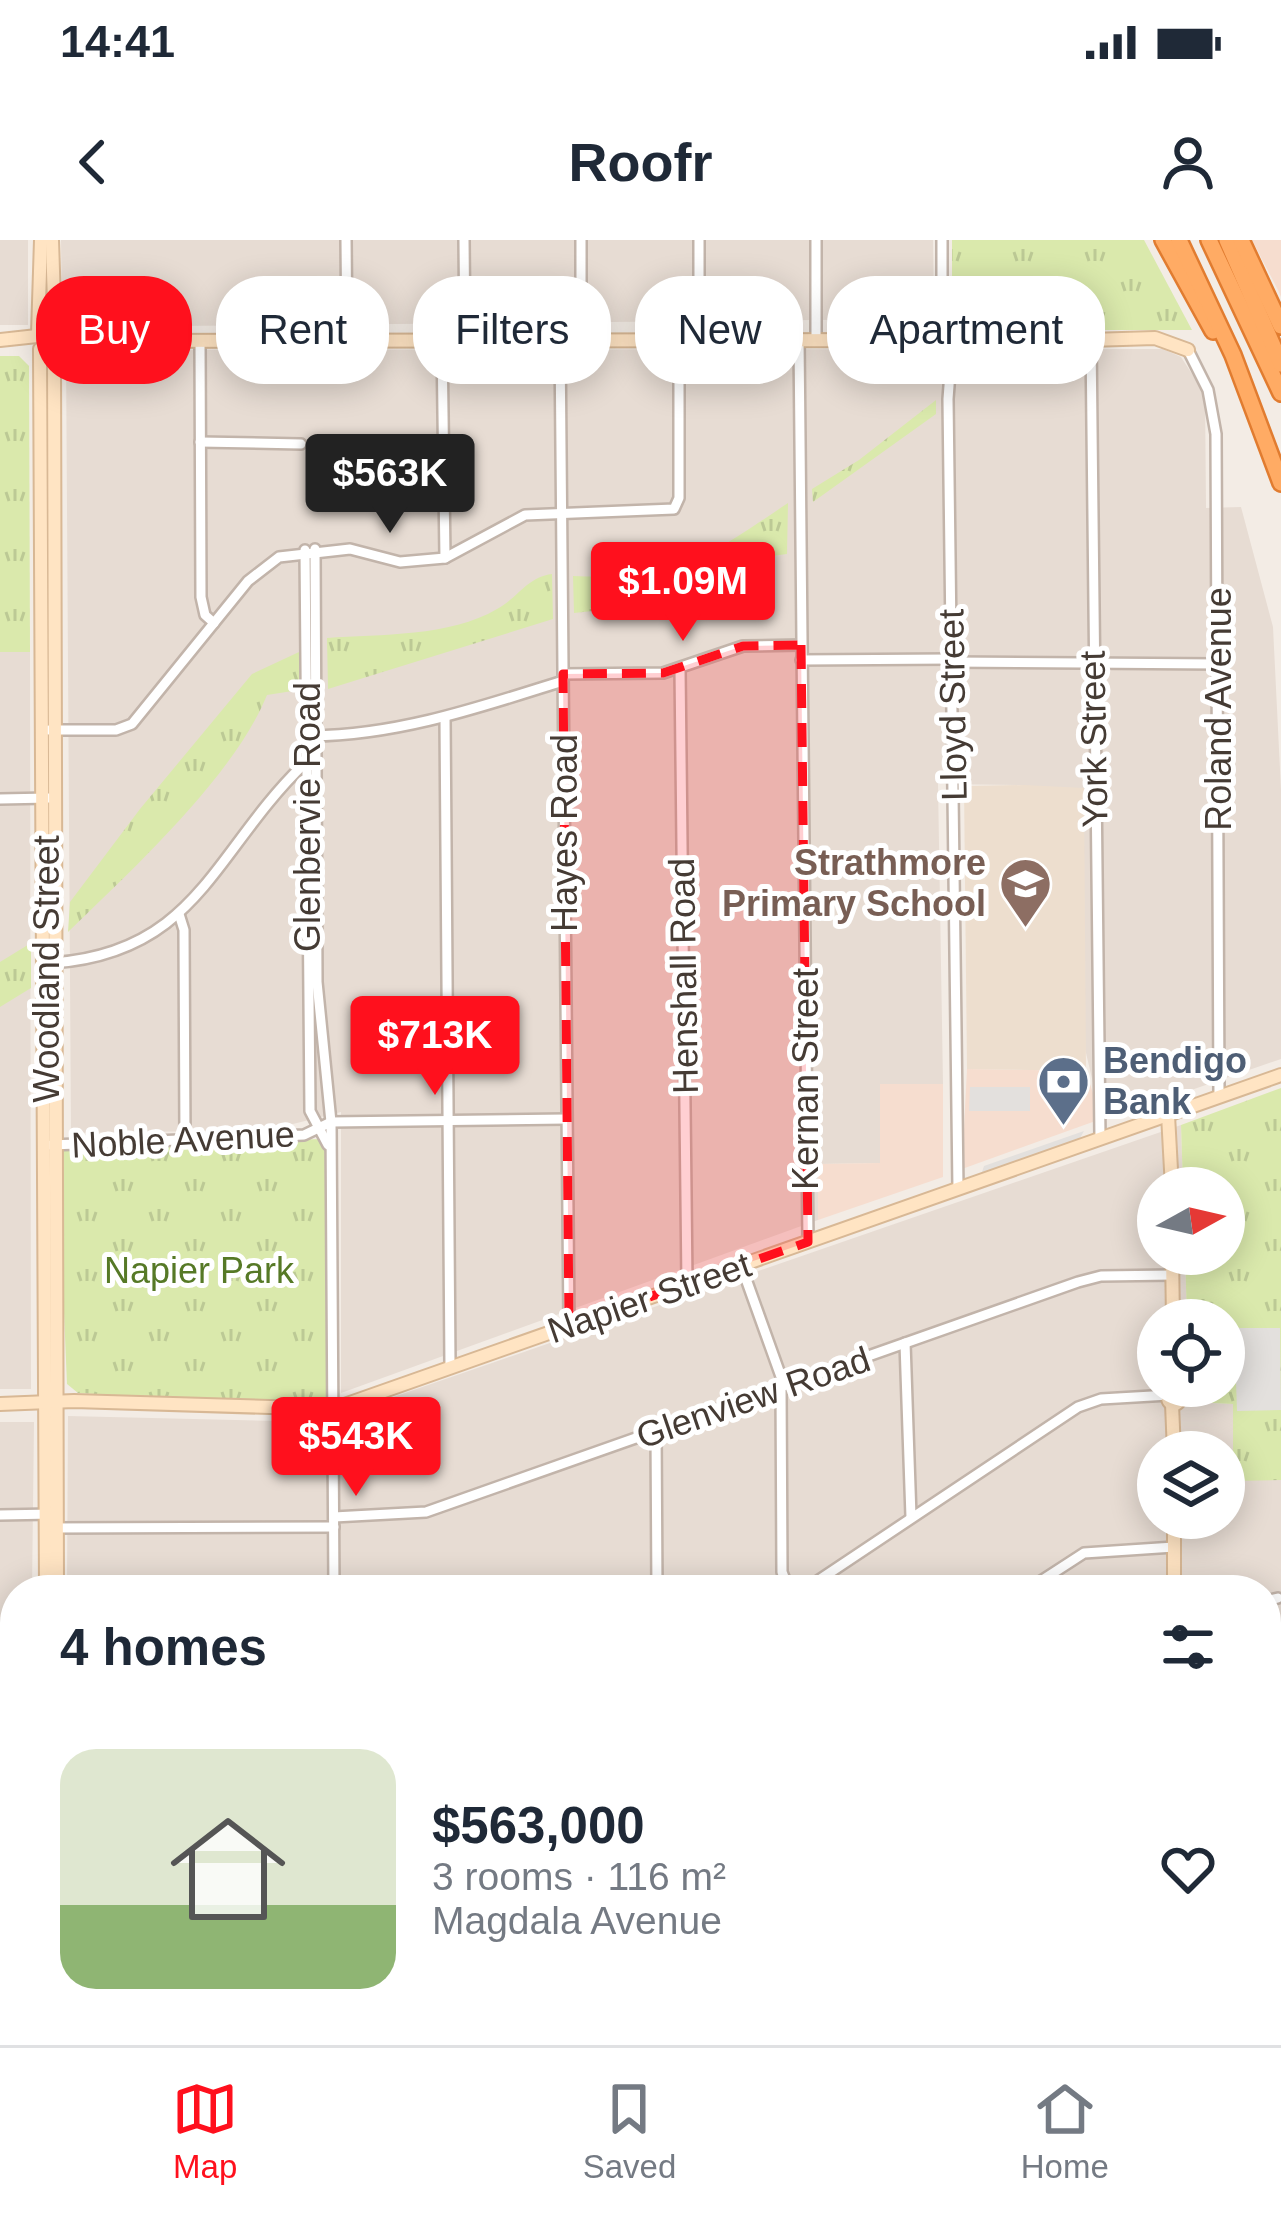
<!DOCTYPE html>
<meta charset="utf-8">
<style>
body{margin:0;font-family:Helvetica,sans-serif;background:#f2f2f3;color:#1f2937;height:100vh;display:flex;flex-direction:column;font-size:45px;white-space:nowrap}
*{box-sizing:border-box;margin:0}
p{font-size:39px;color:#747a83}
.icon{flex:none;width:66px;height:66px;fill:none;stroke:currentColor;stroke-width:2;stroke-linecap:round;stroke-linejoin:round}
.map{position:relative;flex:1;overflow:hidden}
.panel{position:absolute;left:0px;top:1335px;width:1281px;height:471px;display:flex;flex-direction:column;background:#fff;border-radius:48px 48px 0 0;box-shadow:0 6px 30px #0003}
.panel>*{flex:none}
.banner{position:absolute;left:36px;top:36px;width:1209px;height:108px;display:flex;gap:24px}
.needle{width:78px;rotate:82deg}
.buttons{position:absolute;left:1137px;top:927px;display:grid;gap:24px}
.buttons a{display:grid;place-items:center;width:108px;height:108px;border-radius:50%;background:#fff;box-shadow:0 6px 30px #0003;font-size:60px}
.price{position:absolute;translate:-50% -102px;padding:0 27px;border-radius:12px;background:#ff101d;color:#fff;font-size:39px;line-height:78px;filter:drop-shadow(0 3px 6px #0008)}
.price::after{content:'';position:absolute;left:50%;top:72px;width:36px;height:27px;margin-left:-18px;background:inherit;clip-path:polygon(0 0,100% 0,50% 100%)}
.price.on{background:#222;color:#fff}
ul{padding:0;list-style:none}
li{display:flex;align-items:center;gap:36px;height:300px;padding:0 60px}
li+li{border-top:3px solid #e0e1e3}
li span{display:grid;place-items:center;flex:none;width:336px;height:240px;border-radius:36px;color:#555}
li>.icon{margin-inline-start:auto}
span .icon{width:144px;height:144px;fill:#fffc;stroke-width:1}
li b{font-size:51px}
h2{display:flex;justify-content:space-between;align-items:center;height:144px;padding:0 60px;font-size:51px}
.chip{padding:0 42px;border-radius:48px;background:#fff;box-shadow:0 6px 30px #0003;font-size:42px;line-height:108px}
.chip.on{background:#ff101d;color:#fff}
.status{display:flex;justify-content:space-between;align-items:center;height:84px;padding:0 60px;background:#fff;direction:ltr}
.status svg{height:33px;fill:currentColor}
header{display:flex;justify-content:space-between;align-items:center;height:156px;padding:0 60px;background:#fff;font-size:54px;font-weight:700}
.tabs{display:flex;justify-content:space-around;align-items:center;height:168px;border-top:3px solid #e0e1e3;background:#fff;font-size:33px;color:#747a83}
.tabs a{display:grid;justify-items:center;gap:6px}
.tabs .on{color:#ff101d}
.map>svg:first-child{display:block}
.residential{fill:#e7dcd3;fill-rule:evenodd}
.commercial{fill:#f6ddcf}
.education{fill:#eddece}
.park{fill:url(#park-tufts)}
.parking{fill:#e3e0dd}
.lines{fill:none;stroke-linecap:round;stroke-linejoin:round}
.street-casing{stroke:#c2b4aa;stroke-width:14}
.secondary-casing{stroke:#d8b895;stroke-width:16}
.primary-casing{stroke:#e7a25f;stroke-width:18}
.highway-casing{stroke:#e17c30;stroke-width:20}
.street{stroke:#fff;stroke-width:9}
.secondary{stroke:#ffe4c3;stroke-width:12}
.primary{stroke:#ffc992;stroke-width:14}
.highway{stroke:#ffab64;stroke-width:15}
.marked{fill:#ff101d;fill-opacity:0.2;stroke:#ff101d;stroke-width:9;stroke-dasharray:24 15;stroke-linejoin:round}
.labels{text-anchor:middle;stroke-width:10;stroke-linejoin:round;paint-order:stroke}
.street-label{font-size:36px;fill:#453b34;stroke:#fff}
.education-label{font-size:36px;font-weight:bold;fill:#785e54;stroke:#fff;text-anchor:end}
.service-label{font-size:36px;font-weight:bold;fill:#4e5e75;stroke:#fff;text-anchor:start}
.park-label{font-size:36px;fill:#567926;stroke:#fff}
</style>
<div class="status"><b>14:41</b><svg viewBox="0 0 49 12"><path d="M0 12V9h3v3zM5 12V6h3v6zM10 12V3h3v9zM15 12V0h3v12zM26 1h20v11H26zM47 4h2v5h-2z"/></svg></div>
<header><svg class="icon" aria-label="back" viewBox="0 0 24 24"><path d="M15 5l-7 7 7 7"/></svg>Roofr<svg class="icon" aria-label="person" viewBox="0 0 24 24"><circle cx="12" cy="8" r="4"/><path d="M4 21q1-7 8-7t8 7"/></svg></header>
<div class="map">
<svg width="1281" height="1805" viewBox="0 0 1281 1805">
<defs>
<pattern id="park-tufts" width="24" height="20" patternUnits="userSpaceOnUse" patternTransform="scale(3)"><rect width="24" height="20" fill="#dae9ac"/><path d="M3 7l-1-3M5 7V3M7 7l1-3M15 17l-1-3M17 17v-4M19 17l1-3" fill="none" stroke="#bcc995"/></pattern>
</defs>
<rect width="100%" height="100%" fill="#f3ece5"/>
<!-- residential -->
<g class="residential">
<rect x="0" y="0" width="28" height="85"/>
<polygon points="61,0 933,0 934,70 922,79 73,87 62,79"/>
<polygon points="1163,109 1181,117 1205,154 1206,268 1241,267 1273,387 1281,550 1281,819 1102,881 1023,545 938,544 943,844 880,845 880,923 818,924 818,980 341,1153 341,872 269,890 71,893 66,110"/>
<polygon points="0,412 30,412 31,1149 0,1149"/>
<path d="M1181,885l2,63h-25v66h27l2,66h-29v66h31l1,16 43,2v76h48v227l-15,10v-127h-1199l1,-174 253,6zM1158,1212h66v66h-66z"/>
<polygon points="0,1182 34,1182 32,1350 15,1350 15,1444 0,1444"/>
<polygon points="0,1696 15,1696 15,1791 34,1791 34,1805 0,1805"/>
<polygon points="833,1791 815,1805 71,1805 71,1792 101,1791"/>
</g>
<!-- commercial -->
<g class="commercial">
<polygon points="1252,0 1281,0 1281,57 1278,50"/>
<polygon points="967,829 1086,831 1101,879 962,929"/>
<polygon points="880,844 943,844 943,937 818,980 818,924 880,923"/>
</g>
<!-- education -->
<g class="education">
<polygon points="1024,545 1084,548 1086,831 967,829 964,546"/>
<rect x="0" y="1444" width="15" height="252"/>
<polygon points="883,1791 1036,1791 1028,1805 865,1805"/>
</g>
<!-- park -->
<g class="park">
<polygon points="952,0 1144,0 1192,90 958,90 952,84"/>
<polygon points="0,116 19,116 29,126 30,412 0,412"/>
<polygon points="936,160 936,174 813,262 812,249 859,220"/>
<path d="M788,263l-1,51 -23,3 -87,58 -66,-6 -37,4 -1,-37c108,4 128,-15 215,-73z"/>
<path d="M552,334l1,45 -225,70 -1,-51c53,-4 123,-1 170,-29 21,-11 30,-32 55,-35z"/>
<path d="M299,412v38l-32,5c-32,80 -136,176 -199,237l2,-30 70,-93 112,-135z"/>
<polygon points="31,703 31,748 0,767 0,722"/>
<polygon points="1281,848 1281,1240 1233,1241 1233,1164 1190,1162 1189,1146 1224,1146 1224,1080 1187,1080 1185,1014 1224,1014 1224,948 1183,948 1181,885"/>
<polygon points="325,899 333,1169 78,1153 67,1144 57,905"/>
</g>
<!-- parking -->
<g class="parking">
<polygon points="970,847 1030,847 1030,871 969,871"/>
<polygon points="1084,891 1079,900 981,935 984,926"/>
<polygon points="1229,1088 1280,1088 1281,1170 1237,1171 1235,1111"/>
</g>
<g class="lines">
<defs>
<g id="street">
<polyline points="346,0 347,101"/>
<polyline points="464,0 465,101"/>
<polyline points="581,0 581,100"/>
<polyline points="699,0 699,100"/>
<polyline points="816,0 816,100"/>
<polyline points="942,95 942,0"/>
<polyline points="1091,99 1100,898"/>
<polyline points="560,100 569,1085"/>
<polyline points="799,100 808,1002"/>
<polyline points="200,101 201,357 205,375 214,383"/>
<polyline points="442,101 445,318"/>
<polyline points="952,106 948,159 958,949"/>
<polyline points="1188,110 1208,150 1216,194 1219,857"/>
<polyline points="200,202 301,204"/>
<polyline points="315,309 317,742 331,882 334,1350"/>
<polyline points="305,310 310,871 328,905"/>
<polyline points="801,420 951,419"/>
<polyline points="951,422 1218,424"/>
<polyline points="680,429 687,1043"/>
<polyline points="563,434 663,433 743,406 801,405"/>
<polyline points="445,477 450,1126"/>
<polyline points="49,490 116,490 132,484 248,341 279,317 350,309 400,322 445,318 525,275 674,269 679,258 679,100"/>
<path d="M312,496c87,-1 168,-29 251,-55"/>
<polyline points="0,559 49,558"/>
<polyline points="179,674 184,690 185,900"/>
<path d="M52,723c146,-10 162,-113 253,-200"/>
<polyline points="51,905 304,895 331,882 566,879"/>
<polyline points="741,1025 784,1145"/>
<polyline points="905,1103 911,1277"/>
<polyline points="781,1147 782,1332 789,1350"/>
<polyline points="656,1191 657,1350"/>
<polyline points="0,1275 52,1274"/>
<polyline points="334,1277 426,1272 1078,1042 1101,1036 1173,1035"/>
<polyline points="51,1288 334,1287"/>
<polyline points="804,1350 1078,1167 1101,1159 1169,1155"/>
<polyline points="1027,1350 1084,1313 1174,1307"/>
<polyline points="1266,1361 1278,1358"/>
<polyline points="0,1396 15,1396"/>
<polyline points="0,1769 15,1768"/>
<polyline points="202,1791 202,1805"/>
<polyline points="336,1791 336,1805"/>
<polyline points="633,1805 656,1791"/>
<polyline points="667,1805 670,1791"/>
</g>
<g id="secondary">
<polyline points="52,0 55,93"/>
<circle cx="946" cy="101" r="8"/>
<polyline points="38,94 41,0"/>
<polyline points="56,96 84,101 898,100 940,105"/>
<polyline points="0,100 37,96"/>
<polyline points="953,104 1155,98 1188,110"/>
<polyline points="40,109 46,1350"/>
<polyline points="54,109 57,1350"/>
<polyline points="1168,875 1172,948"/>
<polyline points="1172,1014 1173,1080"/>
<circle cx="1174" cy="1158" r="6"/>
<polyline points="0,1164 74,1161 333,1169 1281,835"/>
<polyline points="1172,1164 1174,1212"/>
<polyline points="1174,1278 1174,1350"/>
<polyline points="48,1791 48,1805"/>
<polyline points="58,1791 58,1805"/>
</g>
<g id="primary">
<polyline points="1266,1494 1281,1485"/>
<polyline points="1266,1515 1281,1507"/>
<polyline points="840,1805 857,1791"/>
</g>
<g id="highway">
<polyline points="1163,0 1213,91"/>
<polyline points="1179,0 1233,115 1281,243"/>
<polyline points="1209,0 1281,153"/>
<polyline points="1227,0 1281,124"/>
<polyline points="1241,0 1281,86"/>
<polyline points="1266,1599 1281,1570"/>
<polyline points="1266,1642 1281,1598"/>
<polyline points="1266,1703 1281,1664"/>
<polyline points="1266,1754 1281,1718"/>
<polyline points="1070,1805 1077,1791"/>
<polyline points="1150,1805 1161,1791"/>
<polyline points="1189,1805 1197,1791"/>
<polyline points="1220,1805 1227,1791"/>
<polyline points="1246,1805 1254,1791"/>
</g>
</defs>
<!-- street casing -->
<use href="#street" class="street-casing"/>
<!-- secondary casing -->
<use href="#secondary" class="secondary-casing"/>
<!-- primary casing -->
<use href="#primary" class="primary-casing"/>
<!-- highway casing -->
<use href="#highway" class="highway-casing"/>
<!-- street -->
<use href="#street" class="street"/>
<!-- secondary -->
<use href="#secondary" class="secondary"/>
<!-- primary -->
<use href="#primary" class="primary"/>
<!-- highway -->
<use href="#highway" class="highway"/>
</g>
<!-- marked area -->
<path class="marked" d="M801,405l7,597 -239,83 -6,-651 100,-1 80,-27z"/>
<!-- icons -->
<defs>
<symbol id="school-pin" viewBox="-11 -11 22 30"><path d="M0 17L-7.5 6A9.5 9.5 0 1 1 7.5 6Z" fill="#8d6e63" stroke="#fff"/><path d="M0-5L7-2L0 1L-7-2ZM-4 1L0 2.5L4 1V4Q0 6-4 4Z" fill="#fff"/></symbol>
<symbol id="bank-pin" viewBox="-11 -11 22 30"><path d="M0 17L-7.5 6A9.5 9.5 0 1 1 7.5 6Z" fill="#5c6f8a" stroke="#fff"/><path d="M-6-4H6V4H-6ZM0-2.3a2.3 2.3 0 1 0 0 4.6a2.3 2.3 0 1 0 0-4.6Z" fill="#fff"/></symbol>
</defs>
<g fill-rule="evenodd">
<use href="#school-pin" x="996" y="614" width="59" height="81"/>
<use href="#bank-pin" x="1034" y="812" width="59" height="81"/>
</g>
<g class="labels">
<!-- street labels -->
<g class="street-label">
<text transform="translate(952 465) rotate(-91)" y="13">Lloyd Street</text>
<text transform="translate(1218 469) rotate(-90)" y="13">Roland Avenue</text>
<text transform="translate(1093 499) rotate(-91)" y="13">York Street</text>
<text transform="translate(307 577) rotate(-90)" y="13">Glenbervie Road</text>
<text transform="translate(564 593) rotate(-90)" y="13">Hayes Road</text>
<text transform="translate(46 729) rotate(-90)" y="13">Woodland Street</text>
<text transform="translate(683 736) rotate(-91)" y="13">Henshall Road</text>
<text transform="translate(805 839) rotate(-90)" y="13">Kernan Street</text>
<text transform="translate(183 899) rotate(-3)" y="13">Noble Avenue</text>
<text transform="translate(649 1057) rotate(-19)" y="13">Napier Street</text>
<text transform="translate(753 1157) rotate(-19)" y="13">Glenview Road</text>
</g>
<!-- education labels -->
<g class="education-label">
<text x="986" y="635">Strathmore<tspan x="986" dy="41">Primary School</tspan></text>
</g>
<!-- service labels -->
<g class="service-label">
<text x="1103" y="833">Bendigo<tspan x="1103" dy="41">Bank</tspan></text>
</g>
<!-- park labels -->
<g class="park-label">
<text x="199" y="1043">Napier Park</text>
</g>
</g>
</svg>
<div class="buttons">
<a><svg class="needle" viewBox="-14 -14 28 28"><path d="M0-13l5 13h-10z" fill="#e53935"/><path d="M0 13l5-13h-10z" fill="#747a83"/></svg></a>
<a><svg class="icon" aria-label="locate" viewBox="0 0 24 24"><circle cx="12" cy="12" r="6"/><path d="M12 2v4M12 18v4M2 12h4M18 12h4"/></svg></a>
<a><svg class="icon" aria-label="layers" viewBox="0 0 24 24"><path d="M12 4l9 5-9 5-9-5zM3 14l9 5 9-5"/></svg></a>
</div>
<b class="price on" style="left:390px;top:296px">$563K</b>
<b class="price" style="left:683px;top:404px">$1.09M</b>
<b class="price" style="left:435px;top:858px">$713K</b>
<b class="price" style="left:356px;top:1259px">$543K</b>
<div class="banner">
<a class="chip on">Buy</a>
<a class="chip">Rent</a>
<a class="chip">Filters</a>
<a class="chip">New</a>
<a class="chip">Apartment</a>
</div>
<section class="panel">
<h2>4 homes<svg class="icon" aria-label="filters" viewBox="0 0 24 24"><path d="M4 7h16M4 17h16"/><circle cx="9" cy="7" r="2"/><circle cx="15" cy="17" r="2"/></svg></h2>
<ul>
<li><span style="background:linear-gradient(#dfe7d0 65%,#8fb573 0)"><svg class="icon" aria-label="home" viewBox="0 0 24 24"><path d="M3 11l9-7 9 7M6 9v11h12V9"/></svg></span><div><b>$563,000</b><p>3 rooms · 116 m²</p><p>Magdala Avenue</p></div><svg class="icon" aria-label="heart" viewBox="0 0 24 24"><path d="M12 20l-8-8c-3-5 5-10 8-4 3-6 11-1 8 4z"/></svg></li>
</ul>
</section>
</div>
<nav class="tabs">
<a class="on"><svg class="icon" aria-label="map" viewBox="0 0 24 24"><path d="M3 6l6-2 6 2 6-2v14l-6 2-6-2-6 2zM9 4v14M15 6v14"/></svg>Map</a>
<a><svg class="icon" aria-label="saved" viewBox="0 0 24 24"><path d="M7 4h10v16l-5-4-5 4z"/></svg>Saved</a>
<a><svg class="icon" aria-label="home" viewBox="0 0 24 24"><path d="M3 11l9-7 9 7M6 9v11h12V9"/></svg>Home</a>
</nav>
